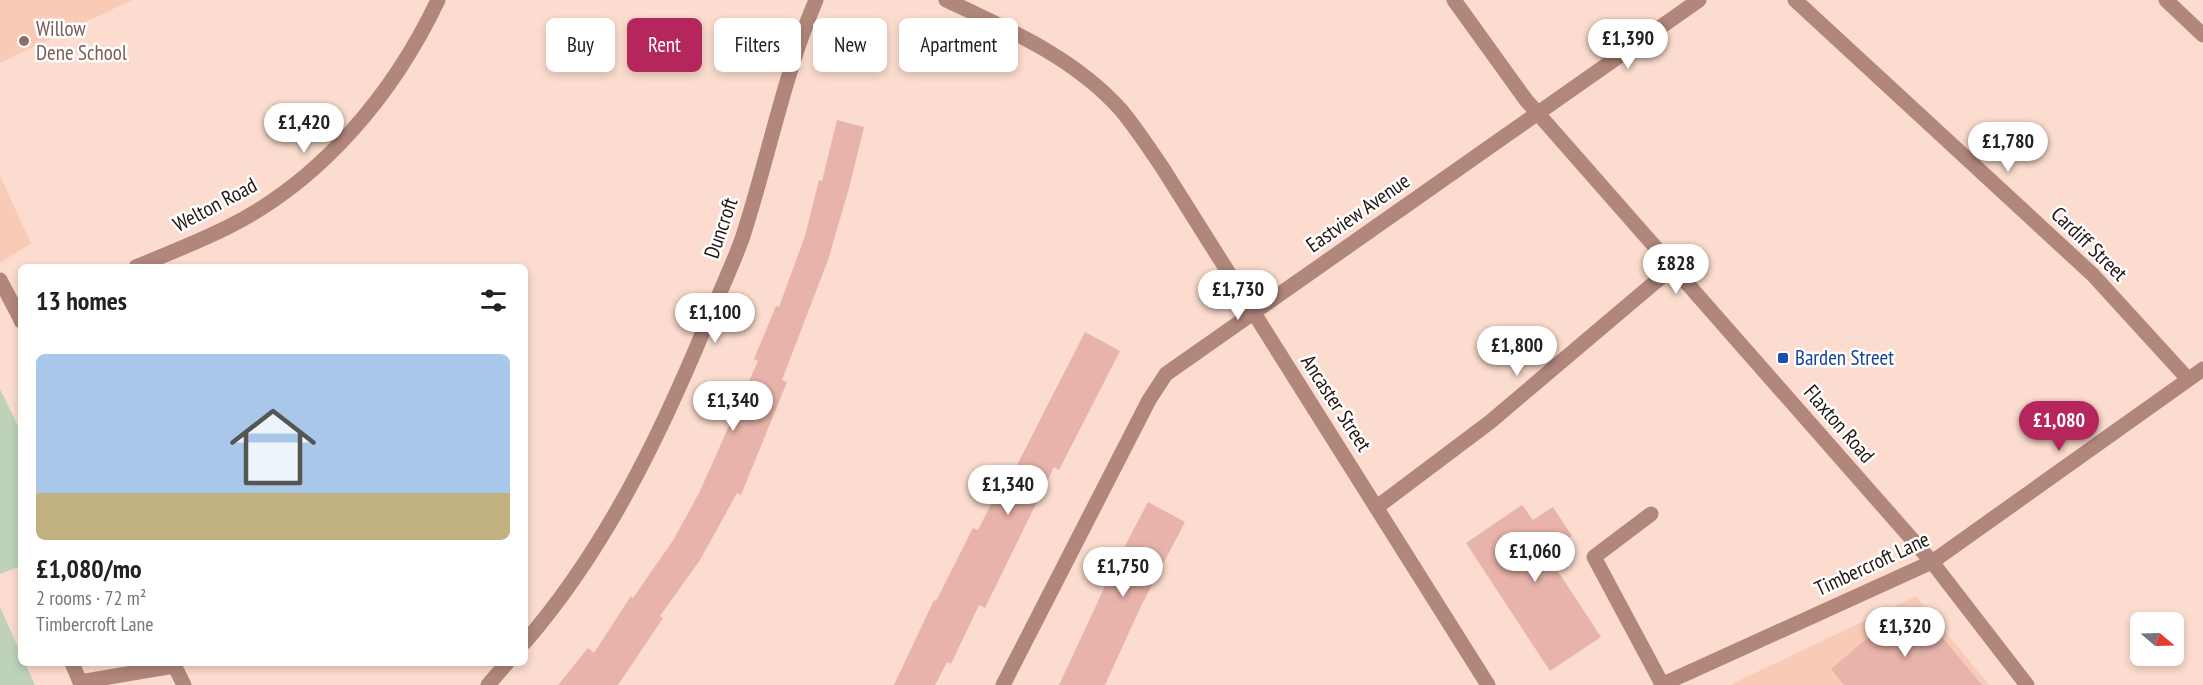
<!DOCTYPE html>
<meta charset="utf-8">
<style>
body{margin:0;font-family:"PT Sans Narrow",sans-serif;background:#f2f2f2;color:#202124;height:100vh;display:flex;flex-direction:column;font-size:22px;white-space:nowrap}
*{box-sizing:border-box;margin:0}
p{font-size:20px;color:#757577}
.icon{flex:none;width:33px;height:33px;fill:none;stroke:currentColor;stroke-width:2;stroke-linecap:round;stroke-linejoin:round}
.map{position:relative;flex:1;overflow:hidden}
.side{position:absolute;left:18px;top:264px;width:510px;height:402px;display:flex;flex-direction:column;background:#fff;border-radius:9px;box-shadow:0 3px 9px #0003}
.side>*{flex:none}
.top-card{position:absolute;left:546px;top:18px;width:570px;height:54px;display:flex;gap:12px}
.needle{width:39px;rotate:109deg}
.buttons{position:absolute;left:2130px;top:612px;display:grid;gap:12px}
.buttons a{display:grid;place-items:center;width:54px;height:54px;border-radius:9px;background:#fff;box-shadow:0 3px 9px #0003;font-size:30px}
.price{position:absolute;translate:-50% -51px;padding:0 14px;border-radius:21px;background:#fff;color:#222;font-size:20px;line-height:39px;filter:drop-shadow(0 2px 3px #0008)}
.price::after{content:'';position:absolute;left:50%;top:36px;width:18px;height:14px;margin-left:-9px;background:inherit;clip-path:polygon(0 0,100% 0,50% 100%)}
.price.selected{background:#b5275c;color:#fff}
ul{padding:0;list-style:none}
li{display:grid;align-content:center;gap:12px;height:318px;padding:0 18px}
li+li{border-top:2px solid #e0e0e0}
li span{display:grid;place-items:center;height:186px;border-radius:9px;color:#555}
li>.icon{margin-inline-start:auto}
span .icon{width:108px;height:108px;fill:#fffc;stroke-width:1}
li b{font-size:26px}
h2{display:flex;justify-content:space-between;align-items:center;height:72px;padding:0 18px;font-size:26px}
.chip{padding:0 21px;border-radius:9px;background:#fff;box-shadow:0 3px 9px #0003;font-size:21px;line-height:54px}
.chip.selected{background:#b5275c;color:#fff}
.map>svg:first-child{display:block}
.built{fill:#f9cbb7}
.green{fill:#bed2ba}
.building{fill:#e8b3aa}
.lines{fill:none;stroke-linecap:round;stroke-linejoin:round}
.service{stroke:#b1867b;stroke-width:15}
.minor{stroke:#b1867b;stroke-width:15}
.tertiary{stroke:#b1867b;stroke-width:15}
.education-dot{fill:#8d6e63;stroke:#fff;stroke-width:2}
.transit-dot{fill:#1a4fb4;stroke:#fff;stroke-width:2}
.labels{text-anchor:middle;stroke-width:5;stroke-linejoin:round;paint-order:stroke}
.education-label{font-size:21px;fill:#785e54;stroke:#fff;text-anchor:start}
.street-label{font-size:21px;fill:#231610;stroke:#fff}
.transit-label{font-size:21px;fill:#164399;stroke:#fff;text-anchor:start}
</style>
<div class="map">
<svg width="2203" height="685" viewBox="0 0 2203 685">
<rect width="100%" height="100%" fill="#fbdcce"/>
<!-- built -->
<g class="built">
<polygon points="0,0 132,0 0,63"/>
<polygon points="0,176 31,243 0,263"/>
<polygon points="1916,596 1989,685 1730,685"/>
</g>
<!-- green -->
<g class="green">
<polygon points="0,389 21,432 21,566 0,574"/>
<polygon points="0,607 21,654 21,663 25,663 35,685 0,685"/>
</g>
<!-- building -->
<g class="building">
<polygon points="837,120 864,127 849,188 828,260 782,380 787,382 741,495 737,493 700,560 660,616 663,618 618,685 558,685 588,648 594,653 631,596 633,598 674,539 700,491 758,361 754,359 776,306 779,307 805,236 819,180 822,181"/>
<polygon points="1085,332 1120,351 1059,470 1054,467 985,608 979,605 951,664 947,662 935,685 894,685 934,600 936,601 973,528 978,530 1010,467 1015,469"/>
<polygon points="1148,502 1185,522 1141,606 1105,685 1059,685 1114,567"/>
<polygon points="1522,505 1533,520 1553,507 1572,536 1546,553 1601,637 1550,671 1466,543"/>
<polygon points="1916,606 1982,685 1844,685 1831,669 1883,625 1887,630"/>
</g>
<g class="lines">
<!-- service -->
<g class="service">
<polyline points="0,280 20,318"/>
<polyline points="1651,514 1594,557 1662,684"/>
<polyline points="72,663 80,682 174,666"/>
</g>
<!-- minor -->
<g class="minor">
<path d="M946,0c62,29 129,58 175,110 15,18 28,38 41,57l326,518"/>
<polyline points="1454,0 1526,100 1932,562 2027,685"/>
<polyline points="1795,0 2093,275 2188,379"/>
<polyline points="2166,0 2203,35"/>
<path d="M136,267c31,-13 62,-25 92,-40 94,-47 166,-134 210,-227"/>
<polyline points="21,317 21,321"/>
<polyline points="1377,507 1490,422 1673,267"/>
<path d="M525,642c79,-91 134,-204 180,-315 12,-29 26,-58 37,-88 26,-79 41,-162 74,-239"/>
<polyline points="173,663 184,685"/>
<polyline points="488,685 507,663"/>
<polyline points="1003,685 1149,400 1166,374 1699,0"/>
</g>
<!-- tertiary -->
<polyline class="tertiary" points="1661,685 1932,562 2203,369"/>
</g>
<!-- markers -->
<circle class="education-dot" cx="24" cy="41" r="6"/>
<rect class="transit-dot" x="1777" y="352" width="12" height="12" rx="3"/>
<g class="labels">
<!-- education labels -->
<g class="education-label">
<text x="36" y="36">Willow<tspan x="36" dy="24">Dene School</tspan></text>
</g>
<!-- street labels -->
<g class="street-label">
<text transform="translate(215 205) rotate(-28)" y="7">Welton Road</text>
<text transform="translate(1358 213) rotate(-35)" y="7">Eastview Avenue</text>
<text transform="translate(721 228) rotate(-71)" y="7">Duncroft</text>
<text transform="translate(2089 244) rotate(44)" y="7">Cardiff Street</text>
<text transform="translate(1336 403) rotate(57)" y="7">Ancaster Street</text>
<text transform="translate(1839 424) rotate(49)" y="7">Flaxton Road</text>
<text transform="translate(1872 564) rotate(-25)" y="7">Timbercroft Lane</text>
</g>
<!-- transit labels -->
<g class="transit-label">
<text x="1795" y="365">Barden Street</text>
</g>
</g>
</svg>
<div class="buttons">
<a><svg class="needle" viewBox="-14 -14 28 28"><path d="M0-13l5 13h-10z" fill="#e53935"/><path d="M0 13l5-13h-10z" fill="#757577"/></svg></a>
</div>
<b class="price" style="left:1628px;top:70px">£1,390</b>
<b class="price" style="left:304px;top:154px">£1,420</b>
<b class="price" style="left:2008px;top:173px">£1,780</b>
<b class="price" style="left:1676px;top:295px">£828</b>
<b class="price" style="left:1238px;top:321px">£1,730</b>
<b class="price" style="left:715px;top:344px">£1,100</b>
<b class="price" style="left:1517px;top:377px">£1,800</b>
<b class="price" style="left:733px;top:432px">£1,340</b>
<b class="price selected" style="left:2059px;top:452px">£1,080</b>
<b class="price" style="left:1008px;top:516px">£1,340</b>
<b class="price" style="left:1535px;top:583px">£1,060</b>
<b class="price" style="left:1123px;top:598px">£1,750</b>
<b class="price" style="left:1905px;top:658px">£1,320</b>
<div class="top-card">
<a class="chip">Buy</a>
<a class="chip selected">Rent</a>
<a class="chip">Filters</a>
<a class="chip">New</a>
<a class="chip">Apartment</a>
</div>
<section class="side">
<h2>13 homes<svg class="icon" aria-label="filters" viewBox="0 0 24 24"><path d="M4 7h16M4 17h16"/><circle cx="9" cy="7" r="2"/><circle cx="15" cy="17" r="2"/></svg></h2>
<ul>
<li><span style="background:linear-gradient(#a9c7e8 75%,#c2b280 0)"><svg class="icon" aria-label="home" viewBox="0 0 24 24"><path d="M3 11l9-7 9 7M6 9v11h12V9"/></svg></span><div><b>£1,080/mo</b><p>2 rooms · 72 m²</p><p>Timbercroft Lane</p></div></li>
</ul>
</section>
</div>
